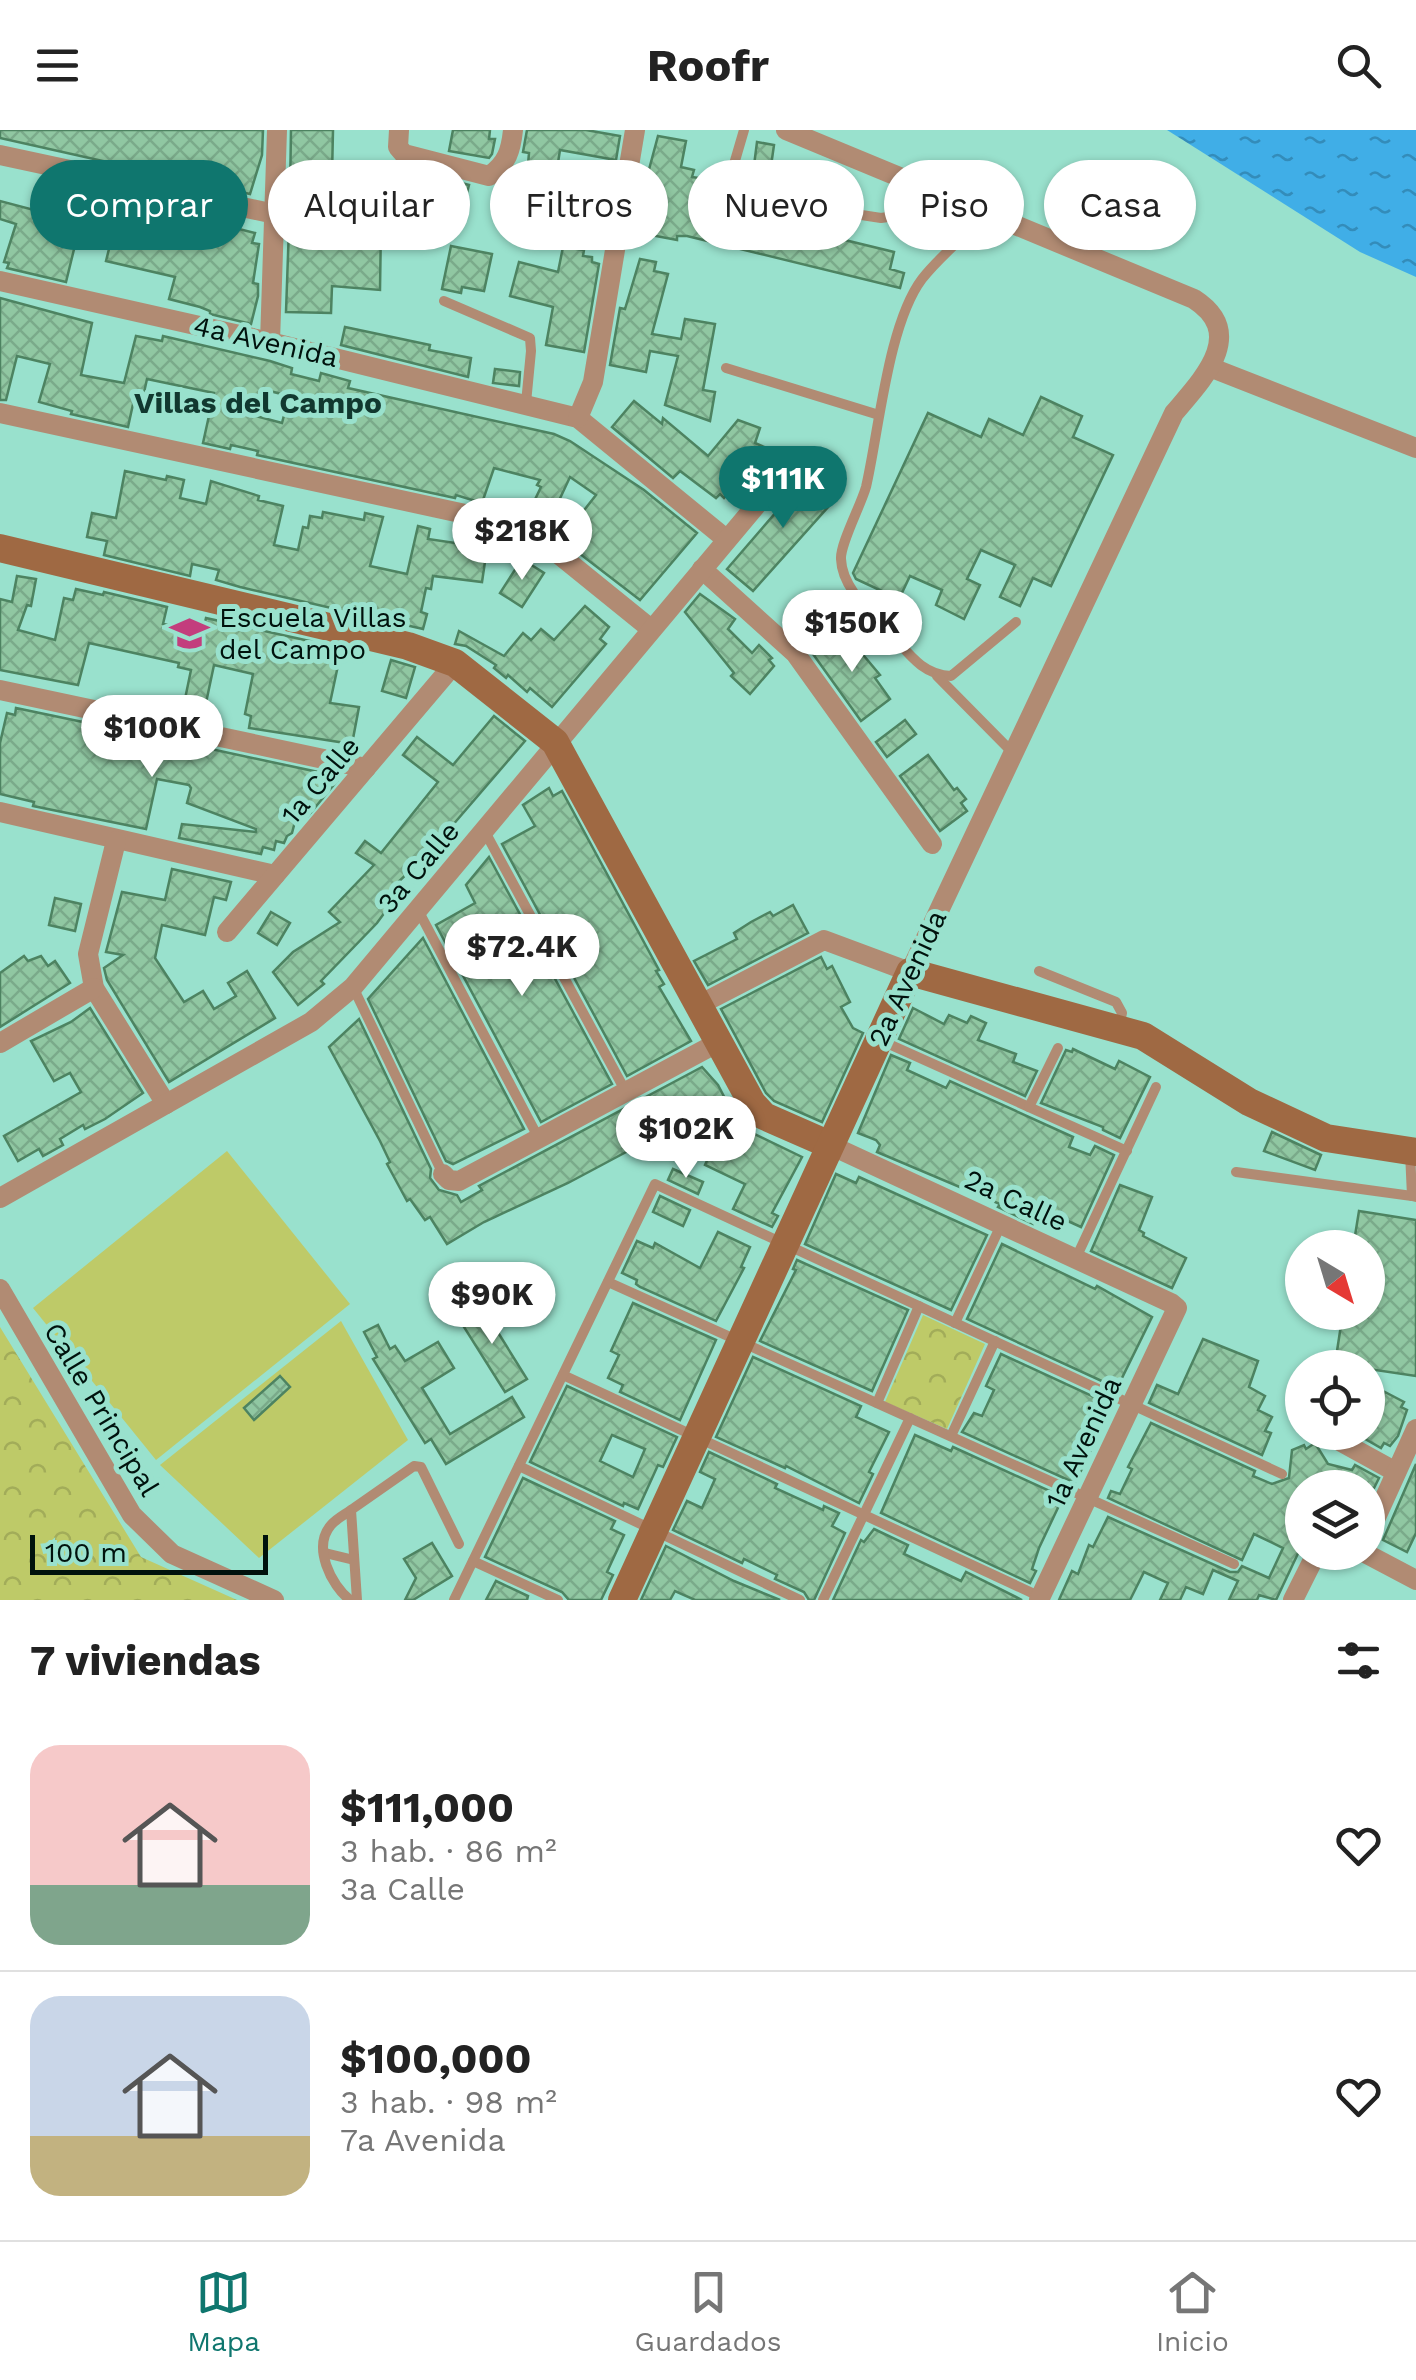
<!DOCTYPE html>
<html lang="es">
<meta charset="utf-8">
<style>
body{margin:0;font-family:"Work Sans",sans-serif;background:#f6f6f6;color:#222;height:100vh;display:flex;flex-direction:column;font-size:38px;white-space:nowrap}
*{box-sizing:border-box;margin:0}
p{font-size:32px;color:#767676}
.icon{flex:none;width:55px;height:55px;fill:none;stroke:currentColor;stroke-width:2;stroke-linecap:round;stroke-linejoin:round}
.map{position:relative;height:1470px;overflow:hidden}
.details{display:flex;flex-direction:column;background:#fff;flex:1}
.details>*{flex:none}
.top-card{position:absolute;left:30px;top:30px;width:1358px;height:90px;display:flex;gap:20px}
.needle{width:65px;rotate:142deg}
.tools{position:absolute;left:1285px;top:1100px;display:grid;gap:20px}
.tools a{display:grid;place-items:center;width:100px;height:100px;border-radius:50%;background:#fff;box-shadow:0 2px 8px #0004;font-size:50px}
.scale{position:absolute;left:30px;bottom:25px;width:238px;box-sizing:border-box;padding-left:10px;border:5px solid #00120d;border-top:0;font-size:28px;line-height:35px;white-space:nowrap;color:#00120d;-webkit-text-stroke:8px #99e1cd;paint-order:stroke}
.price{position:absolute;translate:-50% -85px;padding:0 22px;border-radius:35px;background:#fff;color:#222;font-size:32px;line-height:65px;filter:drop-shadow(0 2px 5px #0008)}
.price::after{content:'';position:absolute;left:50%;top:60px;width:30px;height:22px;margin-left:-15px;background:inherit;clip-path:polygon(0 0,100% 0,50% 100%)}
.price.on{background:#0f766e;color:#fff}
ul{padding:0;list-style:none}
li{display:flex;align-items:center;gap:30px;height:250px;padding:0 30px}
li+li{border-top:2px solid #e0e0e0}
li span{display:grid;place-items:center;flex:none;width:280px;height:200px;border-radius:30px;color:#555}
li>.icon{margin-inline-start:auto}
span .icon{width:120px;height:120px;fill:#fffc;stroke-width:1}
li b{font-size:42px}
h2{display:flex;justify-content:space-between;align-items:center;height:120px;padding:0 30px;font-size:42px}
.pill{padding:0 35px;border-radius:45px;background:#fff;box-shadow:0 2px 8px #0004;font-size:35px;line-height:90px}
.pill.on{background:#0f766e;color:#fff}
header{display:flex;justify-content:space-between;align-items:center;height:130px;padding:0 30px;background:#fff;font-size:45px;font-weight:700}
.menu{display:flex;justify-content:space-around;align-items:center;height:140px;border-top:2px solid #e0e0e0;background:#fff;font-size:28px;color:#767676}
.menu a{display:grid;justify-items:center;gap:5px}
.menu .on{color:#0f766e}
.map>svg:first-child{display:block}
.grass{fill:#beca68}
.park{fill:url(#park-crowns)}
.water{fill:url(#water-ripples)}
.building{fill:url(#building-cross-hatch);stroke:#4d8361;stroke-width:2.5;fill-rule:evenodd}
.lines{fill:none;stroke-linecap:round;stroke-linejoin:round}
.lane{stroke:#b18b73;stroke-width:10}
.street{stroke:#b18b73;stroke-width:20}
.secondary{stroke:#9f6943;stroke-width:28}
.labels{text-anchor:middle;stroke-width:10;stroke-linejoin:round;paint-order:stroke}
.street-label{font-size:28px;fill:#00120d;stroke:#99e1cd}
.poi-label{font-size:28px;fill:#00120d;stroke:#99e1cd;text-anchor:start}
.neighbourhood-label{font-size:30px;font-weight:bold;fill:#11382f;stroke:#99e1cd}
</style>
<header><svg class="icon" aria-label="menu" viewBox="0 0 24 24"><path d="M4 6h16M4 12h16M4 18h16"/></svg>Roofr<svg class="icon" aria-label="search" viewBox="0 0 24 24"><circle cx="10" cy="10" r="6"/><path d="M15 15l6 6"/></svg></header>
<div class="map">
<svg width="1416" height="1470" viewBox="0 0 1416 1470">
<defs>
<pattern id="park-crowns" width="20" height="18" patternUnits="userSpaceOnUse" patternTransform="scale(2.5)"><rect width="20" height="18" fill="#beca68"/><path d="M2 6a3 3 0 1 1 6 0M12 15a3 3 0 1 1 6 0" fill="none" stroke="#a2ac59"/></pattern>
<pattern id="water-ripples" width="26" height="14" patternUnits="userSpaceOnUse" patternTransform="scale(2.5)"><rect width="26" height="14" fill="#40aee7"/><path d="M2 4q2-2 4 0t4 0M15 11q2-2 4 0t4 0" fill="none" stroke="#338cba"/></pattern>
<pattern id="building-cross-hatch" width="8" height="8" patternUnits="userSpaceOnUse" patternTransform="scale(2.5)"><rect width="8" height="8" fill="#90c7a2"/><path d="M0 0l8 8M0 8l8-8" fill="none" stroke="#7aaa8a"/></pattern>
</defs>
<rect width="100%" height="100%" fill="#99e1cd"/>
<!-- grass -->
<g class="grass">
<polygon points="227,1021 350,1174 156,1330 33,1178"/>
<polygon points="341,1191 408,1310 259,1428 160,1335"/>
</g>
<!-- park -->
<g class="park">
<polygon points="923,1185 985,1214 947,1299 885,1272"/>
<polygon points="0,1197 141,1427 237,1470 0,1470"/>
</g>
<!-- water -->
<polygon class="water" points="1167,0 1416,0 1416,147 1360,122"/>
<!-- building -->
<g class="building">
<polygon points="0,0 263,0 262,25 250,64 0,8"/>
<polygon points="291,0 333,0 331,92 381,95 380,160 332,156 331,183 286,182 289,97 295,98 296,63 290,63"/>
<polygon points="453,0 490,0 489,9 495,9 492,24 489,28 449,21"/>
<polygon points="527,0 586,0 620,6 616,30 560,20 557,39 528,34 529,23 523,22"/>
<polygon points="658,6 686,11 681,37 694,40 692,47 699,48 695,67 749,75 757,12 774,15 762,99 793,106 800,74 822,79 816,103 894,122 890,139 904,143 900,158 687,106 677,106 677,110 635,102 638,89 646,91 655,49 647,47"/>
<polygon points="413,41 469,55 459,94 405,81"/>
<polygon points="578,48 607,55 601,75 577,69"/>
<polygon points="57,53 255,103 252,113 259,114 253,153 258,154 258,166 251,194 210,184 210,181 200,177 169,169 175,147 106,131 110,115 77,107 66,152 7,138 9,133 4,132 16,94 0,89 0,71 49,84"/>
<polygon points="944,89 945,104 924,105 923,91"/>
<polygon points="451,116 492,124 484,161 462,157 461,163 442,159"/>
<polygon points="563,117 584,120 583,126 592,127 592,132 599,134 584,222 546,215 553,177 510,166 519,132 558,142"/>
<polygon points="640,129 656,132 654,141 668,144 652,204 681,209 685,189 715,194 703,260 715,262 710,291 665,275 678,226 650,221 646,242 610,235 620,178 625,179"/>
<path d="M0,168l92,25 -11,52 43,8 12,-47 26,5 1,-5 107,25 22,7 -1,6 28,7 2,-8 29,8 -2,7 206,46 16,7 74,49 53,43 -57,67 -112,-86 13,-27 -4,-2 3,-5 -46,-12 -12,35 -26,-8 -1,3 -198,-43 1,-4 -27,-6 -1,4 -27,-6 11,-50 -67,-14 -4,18 -8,-2 -7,32 -57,-13 1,-3 -33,-9 11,-38 -33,-8 -11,44h-6zM262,259l27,7 -7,27 -26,-7zM570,347l26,18 -18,23 -22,-11z"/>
<polygon points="345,197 430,215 429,220 471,228 468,247 341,215"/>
<polygon points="495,239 520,242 519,256 493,253"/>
<polygon points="1041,267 1082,286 1073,307 1113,325 1051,456 1033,448 1020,476 1000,467 1015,435 981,420 967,449 980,455 964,489 936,475 942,460 910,446 899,469 856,449 853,443 928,283 981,307 989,289 1023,305"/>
<polygon points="634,271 662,294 663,288 708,326 738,290 760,298 755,313 769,319 724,368 720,364 716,368 680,341 673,348 612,297"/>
<polygon points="125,341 166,350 167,346 184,350 180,368 206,374 211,351 259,366 258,370 283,376 274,415 298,420 303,397 308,398 310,386 322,388 323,382 364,390 365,383 383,387 370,436 407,444 418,396 430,399 428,409 469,415 468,422 486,425 482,452 433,446 431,459 426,458 421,482 427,484 423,499 240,457 216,450 219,440 192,434 190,446 104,425 107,411 87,407 92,383 116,388"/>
<polygon points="814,345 838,366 753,461 727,439 777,381 801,346 807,352"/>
<polygon points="522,429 544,443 522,477 500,463"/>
<polygon points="17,446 36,449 31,476 27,475 18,500 55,510 64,468 73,470 76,459 103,465 104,462 167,477 163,494 180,497 179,501 202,505 206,488 314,512 313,516 330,519 329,524 340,526 330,573 359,577 352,614 249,598 251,586 245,584 253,544 214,535 203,587 172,581 175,567 185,569 191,540 178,537 179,533 89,513 78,555 0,540 0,469 12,472"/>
<polygon points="700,464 735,489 728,499 752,523 759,515 772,528 769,530 774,536 750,564 731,546 734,543 685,482"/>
<polygon points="585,476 609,497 600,509 606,514 552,577 530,558 527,562 508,545 506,548 494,538 496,535 466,516 455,514 459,501 504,526 523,503 531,510 541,499 554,510"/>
<polygon points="843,501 880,545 875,548 890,569 861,591 813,524"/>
<polygon points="391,530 415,537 406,568 382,561"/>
<polygon points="16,578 102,596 101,604 132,611 134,603 171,611 169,620 195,626 197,616 332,645 337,651 308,686 297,684 292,703 287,706 284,713 276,711 274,720 263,717 261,724 179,708 182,694 256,702 256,699 187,673 191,658 189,655 157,649 146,699 33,676 34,672 0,664 0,613 7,583 15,585"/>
<polygon points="494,586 525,611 427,725 395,755 397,757 388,768 393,771 377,793 321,851 324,854 298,875 273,842 293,822 340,792 329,782 374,735 356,723 365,711 381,723 438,652 403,625 417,607 453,635"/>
<polygon points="905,590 916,604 887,627 876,612"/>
<polygon points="928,625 954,660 957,658 966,669 961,673 967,681 940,701 900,646"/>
<polygon points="549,658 553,666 562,661 659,840 656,841 664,854 659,857 691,911 627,946 502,714 535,696 523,675"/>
<polygon points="489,727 612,954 541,992 436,795 475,773 466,755"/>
<polygon points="172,739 231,752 226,770 214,767 205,805 162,795 155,828 184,872 203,861 214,879 236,866 228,853 247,841 275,888 169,952 107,850 104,838 123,825 106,822 122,762 165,770"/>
<polygon points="55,768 81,774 75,801 49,795"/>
<polygon points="793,775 808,803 708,855 694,831 737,809 734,803 751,792 770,782 773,786"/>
<polygon points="271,782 290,793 277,815 258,803"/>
<polygon points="423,808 524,999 453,1034 446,1031 368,869"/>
<polygon points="24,826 28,831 41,826 48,836 55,831 70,853 0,897 0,843"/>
<polygon points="821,827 827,839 832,836 850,872 841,877 853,898 863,903 822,992 774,971 766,963 721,879"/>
<polygon points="90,878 143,963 105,989 85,999 83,995 60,1009 63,1015 43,1026 39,1019 18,1031 4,1006 81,962 70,943 54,951 31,911 71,892"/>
<polygon points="913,878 944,894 949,885 967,893 971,886 986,893 978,910 1016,924 1013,932 1037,941 1025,966 899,909"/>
<polygon points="359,889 431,1039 430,1048 439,1060 457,1065 461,1072 482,1060 479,1056 702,937 718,955 731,980 733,976 743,989 736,995 802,1027 772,1083 778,1086 772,1097 733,1079 745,1054 705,1035 728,987 696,1002 690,988 568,1053 484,1092 447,1114 430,1087 425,1090 410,1069 407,1071 387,1034 390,1032 380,1011 329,917"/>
<polygon points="1073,919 1115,939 1119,931 1150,947 1120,1008 1103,1000 1103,997 1041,973 1066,920 1072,922"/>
<polygon points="891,925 910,933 907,940 946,958 950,951 1073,1007 1069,1017 1090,1025 1095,1016 1114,1025 1081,1097 1059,1087 1054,1097 1036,1089 1033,1094 998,1077 1000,1074 877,1022 880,1015 876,1010 858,1003"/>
<polygon points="1272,1002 1321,1025 1315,1040 1264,1021"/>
<polygon points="673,1039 703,1052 698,1064 668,1050"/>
<polygon points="836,1044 856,1053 859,1047 987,1105 951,1180 805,1114"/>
<polygon points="1120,1055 1152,1067 1139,1100 1144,1103 1143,1106 1186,1128 1172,1158 1091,1121"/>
<polygon points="660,1066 690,1080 683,1096 653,1082"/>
<polygon points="1359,1081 1416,1090 1416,1246 1335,1234 1343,1182 1368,1182 1368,1118 1353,1118"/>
<polygon points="718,1102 750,1117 741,1137 744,1138 716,1191 640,1157 636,1154 637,1150 622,1143 637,1111 653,1118 655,1113 700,1138"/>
<polygon points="1002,1114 1095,1159 1097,1156 1152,1187 1117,1258 967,1189"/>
<polygon points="797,1130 908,1180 872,1261 760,1211 796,1140 793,1139"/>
<polygon points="479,1172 527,1249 505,1262 457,1186"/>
<polygon points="633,1173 716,1210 680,1290 620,1262 623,1255 608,1248 619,1225 611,1221"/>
<polygon points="378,1195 390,1219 395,1216 405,1231 438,1212 454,1238 422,1258 450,1304 512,1267 524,1287 446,1334 431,1309 425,1313 373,1229 377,1227 364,1202"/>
<polygon points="1203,1209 1258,1231 1249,1257 1265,1266 1258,1280 1272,1287 1265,1301 1271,1303 1262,1325 1149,1273 1157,1255 1178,1264"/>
<polygon points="1001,1224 1103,1271 1089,1297 1096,1300 1086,1320 1090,1322 1075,1353 962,1302 974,1283 982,1286 994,1260 986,1256"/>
<polygon points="753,1227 861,1276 856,1287 889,1302 869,1342 873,1344 859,1373 786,1336 785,1338 716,1307"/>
<polygon points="280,1246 290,1257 254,1290 244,1278"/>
<path d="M567,1256l110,51 -14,30 -5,-2 -20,44 -14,-6 -1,3 -93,-44zM612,1305l33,14 -12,28 -33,-16z"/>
<polygon points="1385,1262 1404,1272 1401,1277 1407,1280 1398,1306 1390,1316 1384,1313 1381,1318 1353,1302 1368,1302 1368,1263 1381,1270"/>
<polygon points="1151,1293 1255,1341 1253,1346 1272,1354 1289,1348 1292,1320 1304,1315 1306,1319 1315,1313 1328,1334 1352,1340 1355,1335 1379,1348 1374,1358 1302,1358 1290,1372 1302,1395 1302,1415 1276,1470 1259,1465 1257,1470 1229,1470 1238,1451 1213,1440 1203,1464 1186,1457 1180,1470 1160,1470 1168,1453 1144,1442 1130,1470 1059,1470 1072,1441 1078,1444 1089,1415 1093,1417 1108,1387 1230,1442 1238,1442 1242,1436 1269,1448 1283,1418 1254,1404 1242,1430 1108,1368 1111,1361 1120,1364 1132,1339 1128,1337"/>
<polygon points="915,1305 951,1321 953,1317 1063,1367 1039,1418 1032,1439 1036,1441 1030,1453 881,1383"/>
<polygon points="709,1322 777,1354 775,1358 823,1380 824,1376 839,1383 832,1396 845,1403 814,1470 809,1470 804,1462 775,1449 777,1445 744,1429 742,1433 673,1400 687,1371 702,1378 715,1349 700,1342"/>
<polygon points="1416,1334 1416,1403 1407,1422 1383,1410"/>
<polygon points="523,1348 615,1391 611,1399 624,1405 607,1442 613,1445 601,1470 569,1470 562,1462 485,1427"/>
<polygon points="874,1399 908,1415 904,1424 961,1451 966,1442 1022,1470 833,1470 861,1410 864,1412"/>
<polygon points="432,1413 452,1446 413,1470 405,1470 416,1448 404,1429"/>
<polygon points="666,1416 734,1451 780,1470 695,1470 675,1461 670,1470 641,1470"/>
<polygon points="496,1451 528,1466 527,1470 486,1470"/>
</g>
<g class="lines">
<!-- lane -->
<g class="lane">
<polyline points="732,41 744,0"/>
<polyline points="842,82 881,88 962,76"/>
<path d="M987,84c-21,21 -47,42 -65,65 -34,45 -43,152 -56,208 -5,18 -26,57 -25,72 1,30 31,54 50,75 18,20 32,41 60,42l65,-54"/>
<polyline points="444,171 530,208 531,221 526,273"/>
<polyline points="726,238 879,285"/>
<polyline points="937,546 1012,622"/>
<polyline points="484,700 626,962"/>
<polyline points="418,780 538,1007"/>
<polyline points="1039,841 1116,872 1122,883 1119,897"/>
<polyline points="353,857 443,1044"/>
<polyline points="882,911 1127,1021"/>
<polyline points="1029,977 1058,918"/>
<polyline points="1410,1022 1412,1066 1416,1067"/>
<polyline points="1236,1042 1412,1066"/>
<polyline points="1076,1128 1156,957"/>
<polyline points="608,1152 1234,1434"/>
<polyline points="955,1193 1001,1095"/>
<polyline points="563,1245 1043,1468"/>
<polyline points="877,1273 919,1176"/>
<polyline points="951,1306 995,1211"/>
<polyline points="519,1336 800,1470"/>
<polyline points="325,1423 354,1430"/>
<polyline points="473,1431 558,1470"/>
<path d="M350,1470c-19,-15 -38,-53 -19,-75 5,-6 13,-10 20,-15"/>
<polyline points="357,1470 351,1380 414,1336 421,1337 459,1414"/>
<polyline points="454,1470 655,1054 1282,1344"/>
<polyline points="823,1470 910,1288"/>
</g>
<!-- street -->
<g class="street">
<path d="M399,0l-1,17 6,7 85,22c18,-12 22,-26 24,-46"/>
<polyline points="0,25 275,84"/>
<polyline points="0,151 270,212 578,288 726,409"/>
<polyline points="270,212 277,0"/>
<polyline points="1212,238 1416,318"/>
<polyline points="0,283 525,397 651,499"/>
<polyline points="578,288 593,252 635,0"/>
<polyline points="702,439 795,523 932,714"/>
<polyline points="0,560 366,638"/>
<polyline points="0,682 275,745"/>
<polyline points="116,711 88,824 94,858 166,974"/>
<polyline points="227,802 455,533"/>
<path d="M697,876l127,-66 86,32 264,-559c28,-33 74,-79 20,-114l-408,-169"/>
<polyline points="0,913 94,858"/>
<polyline points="830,1015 1171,1173 1177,1178 1039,1470"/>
<polyline points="443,1044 449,1050 459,1051 717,913"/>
<polyline points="0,1068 311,892 353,857 789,336"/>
<polyline points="0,1159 132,1385 172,1424 274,1470"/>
<polyline points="1336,1309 1396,1342"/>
<polyline points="1368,1405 1416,1299"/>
<polyline points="1363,1422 1416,1450"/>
<polyline points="1293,1470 1317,1422"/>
</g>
<!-- secondary -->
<g class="secondary">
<polyline points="0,418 408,516 455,533 555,612 752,973 764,986 830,1015"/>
<polyline points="622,1470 910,842 1143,906 1249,972 1326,1008 1416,1022"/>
</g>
</g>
<!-- icons -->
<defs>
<symbol id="school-bare" viewBox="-9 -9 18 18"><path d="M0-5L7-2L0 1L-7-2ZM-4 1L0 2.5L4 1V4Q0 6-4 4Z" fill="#c33d7d" stroke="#99e1cd" stroke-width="2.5" paint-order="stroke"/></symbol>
</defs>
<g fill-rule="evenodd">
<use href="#school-bare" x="162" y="476" width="55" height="55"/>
</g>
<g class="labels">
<!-- street labels -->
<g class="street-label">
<text transform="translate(266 211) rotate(13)" y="10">4a Avenida</text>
<text transform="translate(320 650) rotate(-50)" y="10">1a Calle</text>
<text transform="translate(418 737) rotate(-50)" y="10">3a Calle</text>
<text transform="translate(907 848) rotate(-65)" y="10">2a Avenida</text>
<text transform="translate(1016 1070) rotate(25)" y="10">2a Calle</text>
<text transform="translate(102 1279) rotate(59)" y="10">Calle Principal</text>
<text transform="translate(1083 1312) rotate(-65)" y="10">1a Avenida</text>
</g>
<!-- poi labels -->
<g class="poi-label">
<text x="219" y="497">Escuela Villas<tspan x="219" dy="32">del Campo</tspan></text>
</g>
<!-- neighbourhood labels -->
<g class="neighbourhood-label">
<text x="258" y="283">Villas del Campo</text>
</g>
</g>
</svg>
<div class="tools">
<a><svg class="needle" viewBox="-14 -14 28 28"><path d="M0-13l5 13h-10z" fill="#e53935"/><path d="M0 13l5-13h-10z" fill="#767676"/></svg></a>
<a><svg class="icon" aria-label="locate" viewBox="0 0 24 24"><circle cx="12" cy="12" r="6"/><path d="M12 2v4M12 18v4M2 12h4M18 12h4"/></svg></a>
<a><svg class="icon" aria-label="layers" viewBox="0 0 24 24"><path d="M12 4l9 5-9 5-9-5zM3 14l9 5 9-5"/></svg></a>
</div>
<div class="scale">100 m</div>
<b class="price on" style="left:783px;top:401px">$111K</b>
<b class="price" style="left:522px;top:453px">$218K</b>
<b class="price" style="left:852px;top:545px">$150K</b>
<b class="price" style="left:152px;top:650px">$100K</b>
<b class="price" style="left:522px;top:869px">$72.4K</b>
<b class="price" style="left:686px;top:1051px">$102K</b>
<b class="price" style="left:492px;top:1217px">$90K</b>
<div class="top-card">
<a class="pill on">Comprar</a>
<a class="pill">Alquilar</a>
<a class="pill">Filtros</a>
<a class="pill">Nuevo</a>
<a class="pill">Piso</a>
<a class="pill">Casa</a>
</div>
</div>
<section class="details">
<h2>7 viviendas<svg class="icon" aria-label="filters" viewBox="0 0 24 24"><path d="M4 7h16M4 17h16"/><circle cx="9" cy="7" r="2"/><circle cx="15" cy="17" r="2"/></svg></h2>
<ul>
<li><span style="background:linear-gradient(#f6c9c9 70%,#7fa58c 0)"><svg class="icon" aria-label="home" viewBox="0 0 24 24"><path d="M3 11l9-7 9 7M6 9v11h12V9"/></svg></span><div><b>$111,000</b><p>3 hab. · 86 m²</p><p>3a Calle</p></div><svg class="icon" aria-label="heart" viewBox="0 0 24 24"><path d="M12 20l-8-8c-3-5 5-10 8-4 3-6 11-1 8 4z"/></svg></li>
<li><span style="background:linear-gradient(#c9d6e8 70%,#c2b280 0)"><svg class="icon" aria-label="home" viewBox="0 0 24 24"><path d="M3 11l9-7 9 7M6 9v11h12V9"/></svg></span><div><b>$100,000</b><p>3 hab. · 98 m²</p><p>7a Avenida</p></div><svg class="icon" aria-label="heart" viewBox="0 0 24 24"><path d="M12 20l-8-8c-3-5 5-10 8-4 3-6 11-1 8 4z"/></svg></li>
</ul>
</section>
<nav class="menu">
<a class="on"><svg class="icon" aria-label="map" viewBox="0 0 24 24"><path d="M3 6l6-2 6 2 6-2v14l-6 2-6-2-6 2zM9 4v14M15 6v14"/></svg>Mapa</a>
<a><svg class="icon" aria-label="saved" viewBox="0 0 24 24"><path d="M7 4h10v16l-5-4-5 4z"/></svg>Guardados</a>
<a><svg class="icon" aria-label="home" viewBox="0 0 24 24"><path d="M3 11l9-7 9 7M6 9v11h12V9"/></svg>Inicio</a>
</nav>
